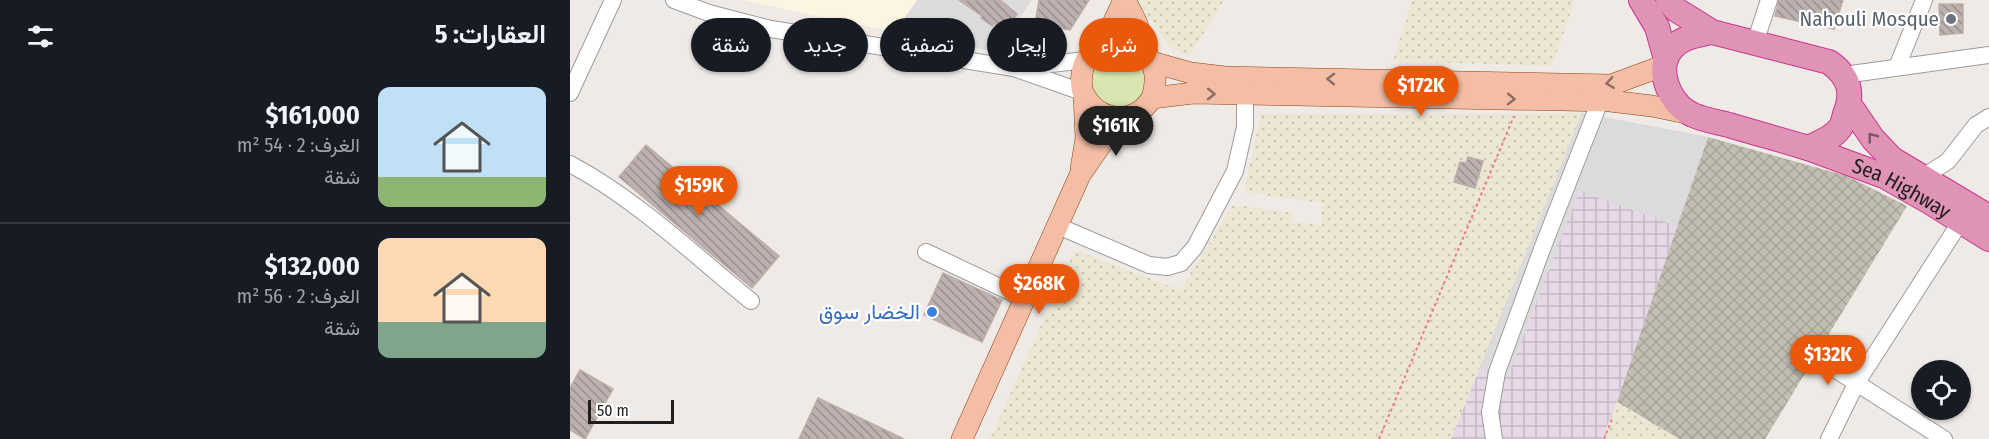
<!DOCTYPE html>
<html lang="ar">
<meta charset="utf-8">
<style>
body{margin:0;font-family:"Fira Sans Condensed",Vazirmatn,sans-serif;background:#20242c;color:#f1f3f6;direction:rtl;height:100vh;display:flex;flex-direction:column;font-size:22px;white-space:nowrap}
*{box-sizing:border-box;margin:0}
p{font-size:20px;color:#9ea1a6}
.icon{flex:none;width:33px;height:33px;fill:none;stroke:currentColor;stroke-width:2;stroke-linecap:round;stroke-linejoin:round}
.map{position:relative;flex:1;overflow:hidden;direction:ltr}
.sheet{display:flex;flex-direction:column;background:#171b24;width:570px}
.sheet>*{flex:none}
.guide{position:absolute;left:18px;top:18px;width:570px;height:54px;direction:rtl;display:flex;gap:12px}
.controls{position:absolute;left:1341px;top:360px;display:grid;gap:12px}
.controls a{display:grid;place-items:center;width:60px;height:60px;border-radius:50%;background:#171b24;box-shadow:0 2px 4px #0004;font-size:30px}
.scale{position:absolute;left:18px;bottom:15px;width:86px;box-sizing:border-box;padding-left:6px;border:3px solid #1f1f1f;border-top:0;font-size:16px;line-height:21px;white-space:nowrap;color:#1f1f1f;-webkit-text-stroke:4px #fff;paint-order:stroke}
.price{position:absolute;translate:-50% -51px;padding:0 14px;border-radius:21px;background:#ea580c;color:#fff;font-size:20px;line-height:39px;filter:drop-shadow(0 2px 3px #0008)}
.price::after{content:'';position:absolute;left:50%;top:36px;width:18px;height:14px;margin-left:-9px;background:inherit;clip-path:polygon(0 0,100% 0,50% 100%)}
.price.on{background:#222;color:#fff}
ul{padding:0;list-style:none}
li{display:flex;align-items:center;gap:18px;height:150px;padding:0 24px}
li+li{border-top:2px solid #363941}
li span{display:grid;place-items:center;flex:none;width:168px;height:120px;border-radius:12px;color:#555}
li>.icon{margin-inline-start:auto}
span .icon{width:72px;height:72px;fill:#fffc;stroke-width:1}
li b{font-size:26px}
h2{display:flex;justify-content:space-between;align-items:center;height:72px;padding:0 24px;font-size:26px}
.chip{padding:0 21px;border-radius:27px;background:#171b24;box-shadow:0 2px 4px #0004;font-size:21px;line-height:54px}
.chip.on{background:#ea580c;color:#fff}
main{display:flex;flex:1;min-height:0}
.map>svg:first-child{display:block}
.residential{fill:#dddcdc}
.industrial{fill:url(#industrial-grid)}
.education{fill:#fcf5e1}
.construction{fill:url(#construction-cross-hatch)}
.farmland{fill:url(#farmland-dots)}
.grass{fill:#d8e5b0}
.parking{fill:#dbdbdb}
.building{fill:url(#building-back-hatch);stroke:#bfada9;stroke-width:1.5}
.lines{fill:none;stroke-linecap:round;stroke-linejoin:round}
.minor-casing{stroke:#9c9c9c;stroke-width:18}
.major-casing{stroke:#8d410d;stroke-width:22}
.highway-casing{stroke:#cc3490;stroke-width:26}
.path{stroke:#ee788b;stroke-width:2;stroke-dasharray:3 3;stroke-linecap:butt}
.minor{stroke:#fff;stroke-width:16}
.major{stroke:#f4bea6;stroke-width:21}
.highway{stroke:#df94b6;stroke-width:24}
.oneway{stroke:#8a6e62}
.oneway2{stroke:#755463}
.worship-dot{fill:#6b7280;stroke:#fff;stroke-width:2}
.shop-dot{fill:#3f7fe0;stroke:#fff;stroke-width:2}
.labels{text-anchor:middle;stroke-width:4.5;stroke-linejoin:round;paint-order:stroke}
.worship-label{font-size:21px;fill:#5b616d;stroke:#fff;text-anchor:end}
.street-label{font-size:21px;fill:#1f1f1f;stroke:#fff}
.shop-label{font-size:21px;fill:#366cbe;stroke:#fff;text-anchor:end}
</style>
<main>
<div class="map">
<svg width="1419" height="439" viewBox="0 0 1419 439">
<defs>
<pattern id="industrial-grid" width="8" height="8" patternUnits="userSpaceOnUse" patternTransform="scale(1.5)"><rect width="8" height="8" fill="#e6d8e7"/><path d="M0 4h8M4 0v8" fill="none" stroke="#c5b9c6"/></pattern>
<pattern id="construction-cross-hatch" width="8" height="8" patternUnits="userSpaceOnUse" patternTransform="scale(1.5)"><rect width="8" height="8" fill="#c3beb2"/><path d="M0 0l8 8M0 8l8-8" fill="none" stroke="#a7a399"/></pattern>
<pattern id="farmland-dots" width="8" height="8" patternUnits="userSpaceOnUse" patternTransform="scale(1.5)"><rect width="8" height="8" fill="#ece7d3"/><path d="M2 2h.1M6 6h.1" fill="none" stroke="#cac6b5" stroke-width="1.8" stroke-linecap="round"/></pattern>
<pattern id="building-back-hatch" width="6" height="6" patternUnits="userSpaceOnUse" patternTransform="scale(1.5)"><rect width="6" height="6" fill="#bcb1af"/><path d="M-1 5l2 2M0 0l6 6M5-1l2 2" fill="none" stroke="#988f8e"/></pattern>
</defs>
<rect width="100%" height="100%" fill="#efeae6"/>
<!-- residential -->
<polygon class="residential" points="347,0 462,0 426,52 324,32"/>
<!-- industrial -->
<polygon class="industrial" points="1012,113 1138,137 1047,402 1032,439 881,439"/>
<!-- education -->
<polygon class="education" points="172,0 347,0 324,32"/>
<!-- construction -->
<polygon class="construction" points="1138,137 1277,176 1337,206 1195,439 1109,439 1047,402"/>
<!-- farmland -->
<g class="farmland">
<polygon points="571,0 654,0 619,57 600,47 574,10"/>
<polygon points="842,0 1005,0 982,66 823,61"/>
<polygon points="1012,113 881,439 420,439 505,250 610,290 663,205 724,213 721,222 751,225 751,203 674,192 691,114"/>
<polygon points="1047,402 1109,439 1032,439"/>
</g>
<!-- grass -->
<path class="grass" d="M549,49l21,11 8,20 -9,22 -20,10 -28,-14c-6,-36 -5,-35 28,-49z"/>
<!-- parking -->
<polygon class="parking" points="1012,113 1138,137 1107,226 1009,191 938,377 910,368"/>
<!-- building -->
<g class="building">
<polygon points="389,0 430,0 447,14 435,31 424,23 422,26 411,18 412,16"/>
<polygon points="469,0 519,0 500,30 465,24"/>
<polygon points="1209,0 1273,0 1264,29 1205,16"/>
<polygon points="1369,4 1393,4 1393,33 1370,35"/>
<polygon points="76,145 209,256 182,288 49,177"/>
<polygon points="898,157 913,161 905,188 884,182 890,162 896,163"/>
<polygon points="373,273 432,300 412,342 354,315"/>
<polygon points="10,370 43,389 15,439 0,430 0,388"/>
<polygon points="248,398 334,439 229,439"/>
</g>
<g class="lines">
<defs>
<g id="minor">
<polyline points="104,0 139,13 201,29 444,68 512,92"/>
<polyline points="1185,43 1199,0"/>
<polyline points="1327,67 1354,0"/>
<polyline points="445,68 516,60"/>
<polyline points="1274,75 1419,55"/>
<polyline points="0,93 43,0"/>
<path d="M0,164c66,35 123,90 181,137"/>
<polyline points="1353,177 1378,161 1406,125 1419,117"/>
<polyline points="488,226 579,265 597,267 611,263 625,247 665,171 675,127 675,94"/>
<polyline points="356,252 455,299"/>
<polyline points="1249,359 1374,439"/>
<polyline points="924,439 920,412 927,372 972,249 1030,101"/>
<polyline points="1259,439 1286,384 1391,221"/>
</g>
<g id="major">
<polyline points="555,0 566,21 578,56"/>
<polyline points="524,51 537,36 554,0"/>
<polyline points="582,62 621,73 655,77 1041,85 1095,65"/>
<path d="M582,98c20,-62 -62,-74 -70,-25 -1,8 -1,17 3,23 11,20 35,28 55,15 5,-3 9,-9 12,-13l41,-5 417,8 42,5 39,8"/>
<polyline points="511,169 516,138 514,95"/>
<polyline points="392,439 510,175 532,143 555,118"/>
</g>
<g id="highway">
<polyline points="1071,0 1087,27 1096,59"/>
<polyline points="1098,0 1105,9 1142,32"/>
<path d="M1142,32l117,30c20,14 25,30 16,52 -1,4 -2,10 -5,14 -7,10 -21,15 -32,20 -26,-8 -53,-15 -79,-23 -12,-3 -25,-5 -36,-10 -19,-8 -32,-33 -28,-53 6,-23 27,-26 47,-30z"/>
<polyline points="1279,104 1303,139 1322,159 1419,217"/>
<path id="s1" d="M1238,148l76,28 46,26 59,37"/>
</g>
</defs>
<!-- minor casing -->
<use href="#minor" class="minor-casing"/>
<!-- major casing -->
<use href="#major" class="major-casing"/>
<!-- highway casing -->
<use href="#highway" class="highway-casing"/>
<!-- path -->
<g class="path">
<polyline points="809,439 944,116"/>
<polyline points="1034,439 1042,419"/>
</g>
<!-- minor -->
<use href="#minor" class="minor"/>
<!-- major -->
<use href="#major" class="major"/>
<!-- highway -->
<use href="#highway" class="highway"/>
</g>
<!-- one-way arrows -->
<defs><path id="oneway-chevron" d="M-2-3.5L2.5 0L-2 3.5" fill="none" stroke-width="1.6" stroke-linecap="round" stroke-linejoin="round" transform="scale(1.5)"/></defs>
<g class="oneway">
<use href="#oneway-chevron" transform="translate(761 79) rotate(-179)"/>
<use href="#oneway-chevron" transform="translate(1040 83) rotate(172)"/>
<use href="#oneway-chevron" transform="translate(641 94) rotate(1)"/>
<use href="#oneway-chevron" transform="translate(941 99) rotate(1)"/>
</g>
<use class="oneway2" href="#oneway-chevron" transform="translate(1302 137) rotate(-128)"/>
<!-- markers -->
<circle class="worship-dot" cx="1381" cy="19" r="6"/>
<circle class="shop-dot" cx="362" cy="312" r="6"/>
<g class="labels">
<!-- worship labels -->
<g class="worship-label">
<text x="1369" y="26">Nahouli Mosque</text>
</g>
<!-- street labels -->
<g class="street-label">
<text dy="7" stroke="none"><textPath href="#s1" startOffset="102">Sea Highway</textPath></text>
</g>
<!-- shop labels -->
<g class="shop-label">
<text x="350" y="319">الخضار سوق</text>
</g>
</g>
</svg>
<div class="controls">
<a><svg class="icon" aria-label="locate" viewBox="0 0 24 24"><circle cx="12" cy="12" r="6"/><path d="M12 2v4M12 18v4M2 12h4M18 12h4"/></svg></a>
</div>
<div class="scale">50 m</div>
<b class="price" style="left:851px;top:117px">$172K</b>
<b class="price on" style="left:546px;top:157px">$161K</b>
<b class="price" style="left:129px;top:217px">$159K</b>
<b class="price" style="left:469px;top:315px">$268K</b>
<b class="price" style="left:1258px;top:386px">$132K</b>
<div class="guide">
<a class="chip on">شراء</a>
<a class="chip">إيجار</a>
<a class="chip">تصفية</a>
<a class="chip">جديد</a>
<a class="chip">شقة</a>
</div>
</div>
<section class="sheet">
<h2>العقارات: 5<svg class="icon" aria-label="filters" viewBox="0 0 24 24"><path d="M4 7h16M4 17h16"/><circle cx="9" cy="7" r="2"/><circle cx="15" cy="17" r="2"/></svg></h2>
<ul>
<li><span style="background:linear-gradient(#bfe0f5 75%,#8fb573 0)"><svg class="icon" aria-label="home" viewBox="0 0 24 24"><path d="M3 11l9-7 9 7M6 9v11h12V9"/></svg></span><div><b>$161,000</b><p>الغرف: 2 · 54 m²</p><p>شقة</p></div></li>
<li><span style="background:linear-gradient(#ffd9b3 70%,#7fa58c 0)"><svg class="icon" aria-label="home" viewBox="0 0 24 24"><path d="M3 11l9-7 9 7M6 9v11h12V9"/></svg></span><div><b>$132,000</b><p>الغرف: 2 · 56 m²</p><p>شقة</p></div></li>
</ul>
</section>
</main>
